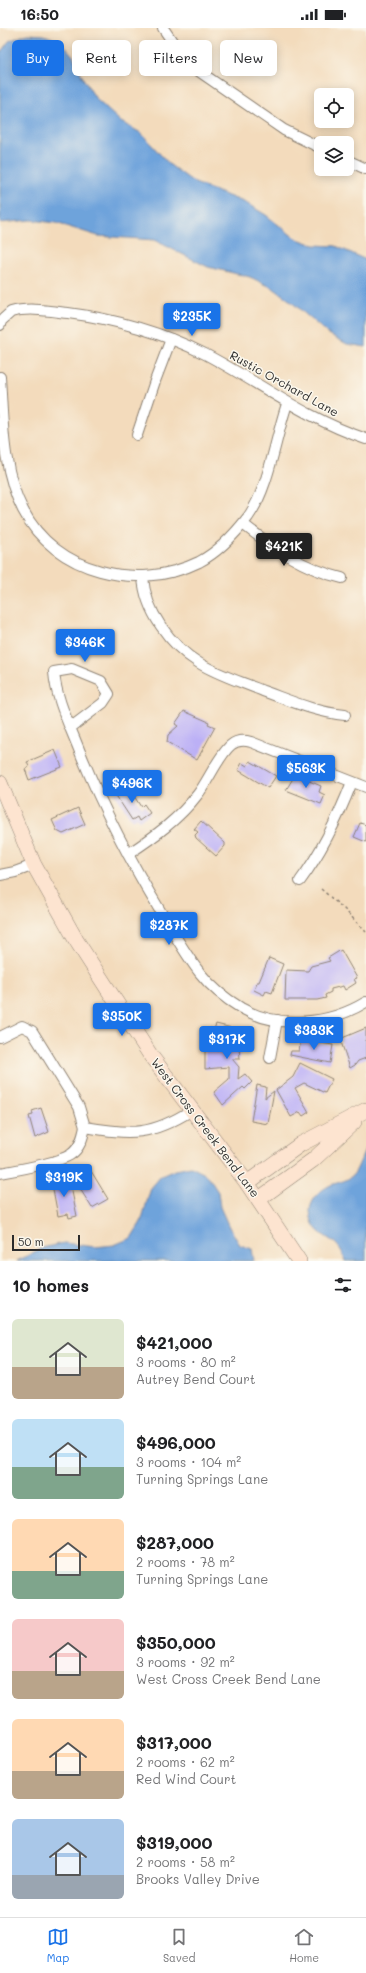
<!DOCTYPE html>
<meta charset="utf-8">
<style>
body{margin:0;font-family:Mali,sans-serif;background:#f6f6f6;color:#202124;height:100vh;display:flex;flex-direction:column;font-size:15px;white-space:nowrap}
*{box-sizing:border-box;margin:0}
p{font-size:13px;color:#757577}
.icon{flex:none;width:22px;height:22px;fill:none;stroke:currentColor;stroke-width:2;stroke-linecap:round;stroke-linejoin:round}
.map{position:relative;height:1233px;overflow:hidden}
.side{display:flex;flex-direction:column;background:#fff;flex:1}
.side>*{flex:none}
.hud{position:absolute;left:12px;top:12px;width:342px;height:36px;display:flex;gap:8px}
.controls{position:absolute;left:314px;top:60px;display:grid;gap:8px}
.controls a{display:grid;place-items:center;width:40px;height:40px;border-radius:6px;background:#fff;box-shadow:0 2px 10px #0003;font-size:20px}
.scale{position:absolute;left:12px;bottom:10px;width:68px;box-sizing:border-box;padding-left:4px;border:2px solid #2b2b2b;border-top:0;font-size:11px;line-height:14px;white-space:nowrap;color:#2b2b2b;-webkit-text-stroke:3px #fbf7ec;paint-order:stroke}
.price{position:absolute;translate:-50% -34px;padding:0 9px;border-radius:4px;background:#1a73e8;color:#fff;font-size:13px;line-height:26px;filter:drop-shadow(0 1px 2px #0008)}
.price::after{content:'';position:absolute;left:50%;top:24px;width:12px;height:9px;margin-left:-6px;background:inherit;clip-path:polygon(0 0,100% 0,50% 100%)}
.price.on{background:#222;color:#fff}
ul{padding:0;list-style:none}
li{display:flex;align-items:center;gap:12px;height:100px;padding:0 12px}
li span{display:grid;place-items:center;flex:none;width:112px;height:80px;border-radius:6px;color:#555}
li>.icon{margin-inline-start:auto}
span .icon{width:48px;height:48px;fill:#fffc;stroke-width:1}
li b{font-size:17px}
h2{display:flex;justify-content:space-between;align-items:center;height:48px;padding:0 12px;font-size:17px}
.pill{padding:0 14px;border-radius:6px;background:#fff;box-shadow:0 2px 10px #0003;font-size:14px;line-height:36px}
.pill.on{background:#1a73e8;color:#fff}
.status{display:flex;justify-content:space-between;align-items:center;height:28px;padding:0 20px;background:#fff;direction:ltr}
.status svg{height:11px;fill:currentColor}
.tab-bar{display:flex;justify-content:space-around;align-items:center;height:56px;border-top:1px solid #e0e0e0;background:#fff;font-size:11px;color:#757577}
.tab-bar a{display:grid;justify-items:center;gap:2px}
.tab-bar .on{color:#1a73e8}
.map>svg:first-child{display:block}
.water{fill:#6ea3db;stroke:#4c6783}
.building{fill:#bcb0f6}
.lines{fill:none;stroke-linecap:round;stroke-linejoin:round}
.street-casing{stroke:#8f8374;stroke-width:12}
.secondary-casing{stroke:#8f8374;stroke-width:16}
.path{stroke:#8f8374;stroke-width:1.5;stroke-dasharray:3 3;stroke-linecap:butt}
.street{stroke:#fff;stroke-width:10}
.secondary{stroke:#fde4d0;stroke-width:15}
.labels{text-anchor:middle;stroke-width:3;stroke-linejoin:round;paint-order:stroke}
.street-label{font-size:12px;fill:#2b2b2b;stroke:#fbf7ec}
</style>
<div class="status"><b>16:50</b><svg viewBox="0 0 49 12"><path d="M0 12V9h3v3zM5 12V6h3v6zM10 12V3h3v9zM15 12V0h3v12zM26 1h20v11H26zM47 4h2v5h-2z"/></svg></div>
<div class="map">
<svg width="366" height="1233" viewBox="0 0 366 1233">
<rect width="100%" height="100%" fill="#fbf7ec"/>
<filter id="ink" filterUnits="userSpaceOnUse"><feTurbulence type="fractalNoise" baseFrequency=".025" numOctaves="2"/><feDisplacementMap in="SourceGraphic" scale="8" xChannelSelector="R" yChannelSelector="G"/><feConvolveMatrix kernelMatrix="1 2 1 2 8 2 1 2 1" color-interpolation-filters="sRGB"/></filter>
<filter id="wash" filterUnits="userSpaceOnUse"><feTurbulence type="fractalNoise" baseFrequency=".012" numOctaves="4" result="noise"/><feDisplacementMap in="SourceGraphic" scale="16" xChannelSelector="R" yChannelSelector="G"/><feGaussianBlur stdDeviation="0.9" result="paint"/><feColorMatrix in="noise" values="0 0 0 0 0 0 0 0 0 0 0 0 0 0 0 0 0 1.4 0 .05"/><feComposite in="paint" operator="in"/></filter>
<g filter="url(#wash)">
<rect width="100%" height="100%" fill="#f3dbbc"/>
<!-- water -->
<g class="water">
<polygon points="27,6 44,7 61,13 73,28 84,52 96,71 121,94 141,105 170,137 195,155 246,175 266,187 295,210 314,217 336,218 366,232 366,319 347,316 327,305 288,271 273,260 250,249 208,239 154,212 98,208 56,195 31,192 0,195 0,25 9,13"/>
<path d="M366,1121v112h-21c-6,-29 -33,-19 -35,-50 0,-9 9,-20 17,-24 8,-5 17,-4 25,-11 6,-6 9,-19 14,-27z"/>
<polygon points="191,1139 207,1147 218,1164 220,1179 229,1199 240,1217 252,1221 254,1233 17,1233 42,1220 64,1215 95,1219 114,1217 131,1210 141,1194 151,1160 161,1148 175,1142"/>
</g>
<g id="blocks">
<!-- building -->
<g class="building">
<polygon points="184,683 209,694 208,696 215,699 197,732 167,714 168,707 178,698 175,696"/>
<polygon points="55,722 62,739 29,752 25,741 29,739 27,734"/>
<polygon points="250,733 276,748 268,760 238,742 242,735 247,738"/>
<polygon points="295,747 321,758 319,764 325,767 321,776 286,762"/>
<polygon points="127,757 141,779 144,776 150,785 139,793 137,789 132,792 115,766"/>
<polygon points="78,780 85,796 63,806 57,803 52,792"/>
<polygon points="201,793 225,815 225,818 216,828 196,810 195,807 198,804 194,801"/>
<polygon points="360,795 366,797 366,814 354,809"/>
<polygon points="341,922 357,950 354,951 356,955 345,962 343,958 331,961 331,964 325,967 326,970 317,972 285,972 286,942 308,943 311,938 330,933 328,930"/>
<polygon points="269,930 283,936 272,965 266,963 264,967 254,962 257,954 259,954"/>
<polygon points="216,996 240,1002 239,1008 245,1010 243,1019 239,1018 240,1031 232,1031 239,1039 238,1051 245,1046 252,1054 245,1061 243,1059 223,1077 214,1064 229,1051 229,1039 205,1041 205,1023 218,1022 209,1010 210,1000 214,1001"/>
<polygon points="366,1000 366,1030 358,1033 355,1037 350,1040 340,1011"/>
<polygon points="301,1012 333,1017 330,1035 290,1027 291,1023 299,1023"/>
<polygon points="300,1035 332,1051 325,1065 304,1055 295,1060 309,1084 303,1088 300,1084 291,1089 276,1062 293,1049"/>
<polygon points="257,1057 266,1059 265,1070 274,1063 268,1096 251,1093"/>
<polygon points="41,1080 49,1104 35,1110 29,1088 33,1087 32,1083"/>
<polygon points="88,1138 108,1171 92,1180 72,1148"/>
<polygon points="69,1149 77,1188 69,1190 68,1186 58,1188 52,1156 59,1155 58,1151"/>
</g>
</g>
</g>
<g filter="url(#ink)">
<use href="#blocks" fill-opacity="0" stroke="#8f8374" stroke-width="1"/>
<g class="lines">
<defs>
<g id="street">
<polyline points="163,0 187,35 284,102 321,120"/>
<polyline points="347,132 366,141"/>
<path d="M0,297l1,-4 10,-9c18,-5 39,-1 57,1 47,6 95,20 137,41 55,29 101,65 161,85"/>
<path d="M0,349c3,44 2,93 23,133 32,63 115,82 176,52 19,-10 36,-28 49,-45 21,-29 27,-78 39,-113"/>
<polyline points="137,407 155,353 171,311"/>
<path d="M243,496c30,24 61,45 99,54"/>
<path d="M143,549c2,34 27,68 56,86 19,12 43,19 64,28 28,10 53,21 82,24"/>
<path d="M70,700l33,-25 6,-9 -8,-13 -29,-12 -18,3c2,26 14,50 24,75 23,58 52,114 84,167 12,20 24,41 38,59 11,14 26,26 41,35 39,22 89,16 125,-6"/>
<path d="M128,826c26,-17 51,-35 70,-60 10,-13 21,-39 33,-49 6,-5 13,-5 20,-3l115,45"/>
<polyline points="0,847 15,844 34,837"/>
<path d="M300,853c23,-31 38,-63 52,-99"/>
<polyline points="0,1009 22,998 32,1003 79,1079 85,1099"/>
<polyline points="270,1030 277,992"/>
<path d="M85,1099c46,8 66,9 107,-17"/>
<path d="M0,1145c17,-3 57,-10 70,-18 10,-6 13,-18 15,-28"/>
</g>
<g id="secondary">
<polyline points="0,755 34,837 76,912 151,1028 247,1155 299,1233"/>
<polyline points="247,1155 301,1116 366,1082"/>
<polyline points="259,1171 313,1132 354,1094"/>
</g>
</defs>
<!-- street casing -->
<use href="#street" class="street-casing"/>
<!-- secondary casing -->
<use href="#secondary" class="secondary-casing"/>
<!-- path -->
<polyline class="path" points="321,861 344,881 366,904"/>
<!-- street -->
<use href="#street" class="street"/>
<!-- secondary -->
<use href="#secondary" class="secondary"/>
</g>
</g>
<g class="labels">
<!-- street labels -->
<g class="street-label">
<text transform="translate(284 356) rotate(29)" y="4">Rustic Orchard Lane</text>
<text transform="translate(205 1100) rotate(53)" y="4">West Cross Creek Bend Lane</text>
</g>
</g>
</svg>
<div class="controls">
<a><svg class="icon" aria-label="locate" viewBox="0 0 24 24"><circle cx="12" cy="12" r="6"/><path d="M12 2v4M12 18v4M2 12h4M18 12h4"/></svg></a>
<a><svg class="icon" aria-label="layers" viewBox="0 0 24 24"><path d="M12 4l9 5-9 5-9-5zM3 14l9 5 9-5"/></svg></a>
</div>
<div class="scale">50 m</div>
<b class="price" style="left:192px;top:309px">$235K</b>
<b class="price on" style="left:284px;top:539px">$421K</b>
<b class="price" style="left:85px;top:635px">$346K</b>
<b class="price" style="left:306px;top:761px">$563K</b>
<b class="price" style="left:132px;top:776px">$496K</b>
<b class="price" style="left:169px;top:918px">$287K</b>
<b class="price" style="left:122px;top:1009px">$350K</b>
<b class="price" style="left:314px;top:1023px">$383K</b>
<b class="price" style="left:227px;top:1032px">$317K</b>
<b class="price" style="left:64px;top:1170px">$319K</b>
<div class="hud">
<a class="pill on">Buy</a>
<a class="pill">Rent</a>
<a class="pill">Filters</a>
<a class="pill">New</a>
</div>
</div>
<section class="side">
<h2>10 homes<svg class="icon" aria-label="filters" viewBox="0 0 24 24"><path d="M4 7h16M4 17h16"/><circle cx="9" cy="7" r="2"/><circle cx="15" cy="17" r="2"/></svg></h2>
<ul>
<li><span style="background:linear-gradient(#dfe7d0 60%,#b9a48a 0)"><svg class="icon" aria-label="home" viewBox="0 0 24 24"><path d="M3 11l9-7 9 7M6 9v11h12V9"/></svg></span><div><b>$421,000</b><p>3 rooms · 80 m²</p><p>Autrey Bend Court</p></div></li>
<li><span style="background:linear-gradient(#bfe0f5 60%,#7fa58c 0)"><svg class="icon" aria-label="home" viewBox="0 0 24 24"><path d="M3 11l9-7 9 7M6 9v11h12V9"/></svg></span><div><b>$496,000</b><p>3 rooms · 104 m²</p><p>Turning Springs Lane</p></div></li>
<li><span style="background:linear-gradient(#ffd9b3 65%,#7fa58c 0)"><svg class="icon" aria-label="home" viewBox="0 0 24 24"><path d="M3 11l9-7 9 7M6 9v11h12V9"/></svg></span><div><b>$287,000</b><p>2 rooms · 78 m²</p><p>Turning Springs Lane</p></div></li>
<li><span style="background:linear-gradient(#f6c9c9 65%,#b9a48a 0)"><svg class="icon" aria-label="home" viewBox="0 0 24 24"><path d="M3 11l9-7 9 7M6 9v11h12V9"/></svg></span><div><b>$350,000</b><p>3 rooms · 92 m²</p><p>West Cross Creek Bend Lane</p></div></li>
<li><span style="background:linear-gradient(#ffd9b3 65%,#b9a48a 0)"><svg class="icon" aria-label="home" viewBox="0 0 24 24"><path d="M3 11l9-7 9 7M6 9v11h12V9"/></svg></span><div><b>$317,000</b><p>2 rooms · 62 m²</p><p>Red Wind Court</p></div></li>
<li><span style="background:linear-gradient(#a9c7e8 70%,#9aa5b1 0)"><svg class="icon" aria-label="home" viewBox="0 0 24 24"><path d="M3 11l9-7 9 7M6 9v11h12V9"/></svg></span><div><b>$319,000</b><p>2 rooms · 58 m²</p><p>Brooks Valley Drive</p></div></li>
</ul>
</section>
<nav class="tab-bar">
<a class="on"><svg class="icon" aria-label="map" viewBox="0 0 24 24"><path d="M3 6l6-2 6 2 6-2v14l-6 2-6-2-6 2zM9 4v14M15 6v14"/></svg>Map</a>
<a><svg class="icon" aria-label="saved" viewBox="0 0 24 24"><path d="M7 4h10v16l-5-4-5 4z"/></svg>Saved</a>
<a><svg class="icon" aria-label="home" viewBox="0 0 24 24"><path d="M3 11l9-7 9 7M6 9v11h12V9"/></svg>Home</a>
</nav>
